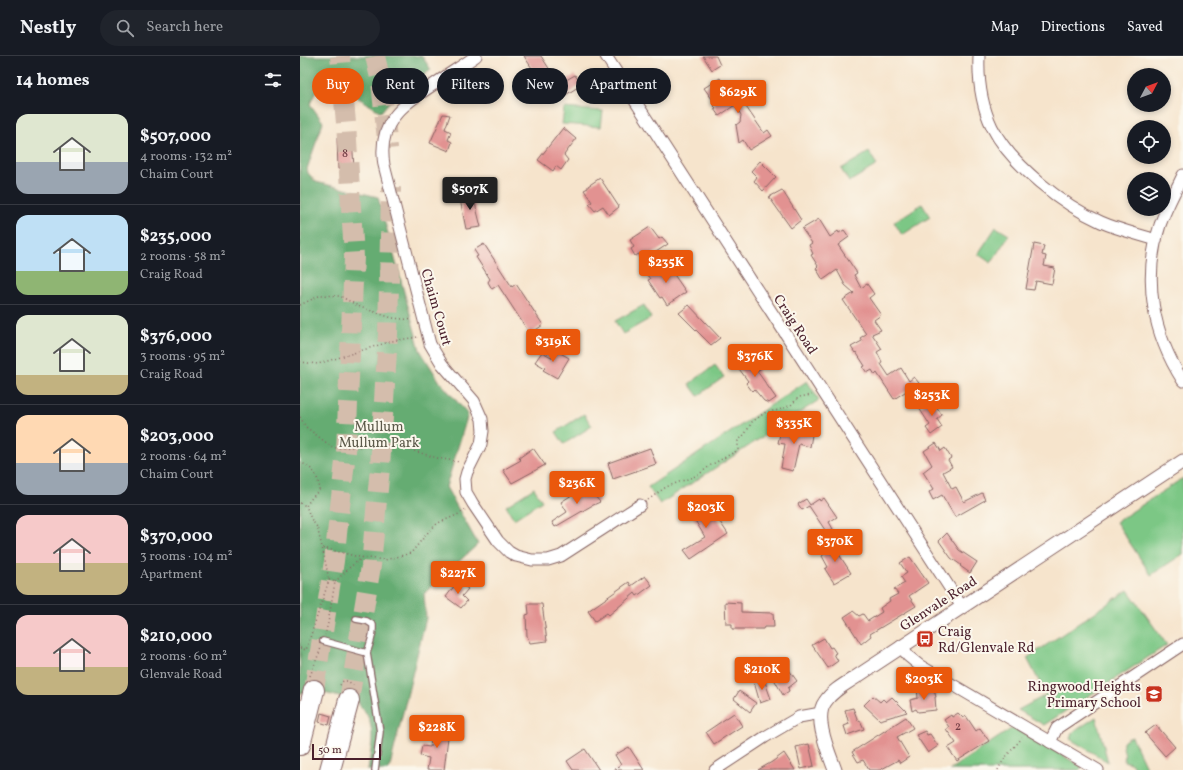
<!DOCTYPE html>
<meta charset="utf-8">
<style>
body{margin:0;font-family:Vollkorn,serif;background:#20242c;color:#f1f3f6;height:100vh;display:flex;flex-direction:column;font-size:15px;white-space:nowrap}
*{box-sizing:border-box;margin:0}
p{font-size:13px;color:#9ea1a6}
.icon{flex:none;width:22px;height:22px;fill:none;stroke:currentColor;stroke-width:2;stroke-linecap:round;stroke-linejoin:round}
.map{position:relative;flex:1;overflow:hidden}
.drawer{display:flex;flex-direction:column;background:#171b24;width:300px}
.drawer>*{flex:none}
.top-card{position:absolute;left:12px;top:12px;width:380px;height:36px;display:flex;gap:8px}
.needle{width:26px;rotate:49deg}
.fabs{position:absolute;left:827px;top:12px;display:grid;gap:8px}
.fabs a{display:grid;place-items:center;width:44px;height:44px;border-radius:50%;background:#171b24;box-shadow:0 2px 6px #0003;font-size:20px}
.scale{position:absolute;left:12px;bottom:10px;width:69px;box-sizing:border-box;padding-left:4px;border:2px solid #4a1f2b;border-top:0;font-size:11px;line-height:14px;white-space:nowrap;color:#4a1f2b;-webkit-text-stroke:3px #fbf7ec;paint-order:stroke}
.price{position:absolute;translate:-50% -34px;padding:0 9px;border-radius:4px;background:#ea580c;color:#fff;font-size:13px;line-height:26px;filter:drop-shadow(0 1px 2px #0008)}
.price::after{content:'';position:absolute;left:50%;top:24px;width:12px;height:9px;margin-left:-6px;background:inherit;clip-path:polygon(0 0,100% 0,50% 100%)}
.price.current{background:#222;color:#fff}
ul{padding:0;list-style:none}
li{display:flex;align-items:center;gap:12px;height:100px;padding:0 16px}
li+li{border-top:1px solid #363941}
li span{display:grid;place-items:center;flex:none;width:112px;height:80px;border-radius:12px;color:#555}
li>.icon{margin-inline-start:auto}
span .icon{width:48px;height:48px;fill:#fffc;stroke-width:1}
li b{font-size:17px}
h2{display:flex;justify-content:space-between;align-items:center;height:48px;padding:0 16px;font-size:17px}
.tag{padding:0 14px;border-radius:18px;background:#171b24;box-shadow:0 2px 6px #0003;font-size:14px;line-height:36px}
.tag.current{background:#ea580c;color:#fff}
header{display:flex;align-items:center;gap:24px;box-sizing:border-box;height:56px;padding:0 20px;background:#171b24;border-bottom:1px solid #363941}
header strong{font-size:19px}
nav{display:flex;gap:22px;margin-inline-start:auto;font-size:14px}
.search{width:280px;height:36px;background:#20242c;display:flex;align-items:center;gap:10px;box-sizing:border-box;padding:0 14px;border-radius:22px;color:#9ea1a6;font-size:15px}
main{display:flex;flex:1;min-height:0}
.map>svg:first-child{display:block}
.green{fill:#7cc785;stroke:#637358}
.forest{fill:#65ac72;stroke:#58664e}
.building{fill:#e29291}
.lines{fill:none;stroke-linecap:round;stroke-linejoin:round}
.motorway-tunnel{stroke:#d4bdac;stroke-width:20;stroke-dasharray:20 10;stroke-linecap:butt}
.service-casing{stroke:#866463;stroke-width:8}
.minor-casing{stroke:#866463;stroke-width:13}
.tertiary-casing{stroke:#866463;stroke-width:15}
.motorway-casing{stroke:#866463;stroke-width:22}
.path{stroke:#866463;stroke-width:1.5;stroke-dasharray:1 3;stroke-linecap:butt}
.service{stroke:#fff;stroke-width:5.5}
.minor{stroke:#fff;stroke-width:11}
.tertiary{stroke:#fff;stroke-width:13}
.motorway{stroke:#fff;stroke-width:20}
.labels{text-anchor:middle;stroke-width:4;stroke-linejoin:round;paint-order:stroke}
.number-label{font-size:12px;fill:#703c44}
.street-label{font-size:14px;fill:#4a1f2b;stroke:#fbf7ec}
.park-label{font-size:14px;fill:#5c5a4a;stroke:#fbf7ec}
.poi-label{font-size:14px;fill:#4a1f2b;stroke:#fbf7ec;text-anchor:start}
</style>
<header>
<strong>Nestly</strong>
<div class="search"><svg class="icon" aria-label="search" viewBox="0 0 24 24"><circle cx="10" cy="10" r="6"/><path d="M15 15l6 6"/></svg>Search here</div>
<nav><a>Map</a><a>Directions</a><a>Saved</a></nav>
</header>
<main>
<section class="drawer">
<h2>14 homes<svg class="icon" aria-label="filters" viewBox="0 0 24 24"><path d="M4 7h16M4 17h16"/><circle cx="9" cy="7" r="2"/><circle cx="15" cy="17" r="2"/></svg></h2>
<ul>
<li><span style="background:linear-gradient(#dfe7d0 60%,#9aa5b1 0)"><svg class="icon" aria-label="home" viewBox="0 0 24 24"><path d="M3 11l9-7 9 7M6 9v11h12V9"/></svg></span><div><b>$507,000</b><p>4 rooms · 132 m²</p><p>Chaim Court</p></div></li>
<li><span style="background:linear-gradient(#bfe0f5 70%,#8fb573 0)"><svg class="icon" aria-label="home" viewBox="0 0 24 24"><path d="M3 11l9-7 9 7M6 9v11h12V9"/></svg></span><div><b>$235,000</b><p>2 rooms · 58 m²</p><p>Craig Road</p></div></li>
<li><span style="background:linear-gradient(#dfe7d0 75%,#c2b280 0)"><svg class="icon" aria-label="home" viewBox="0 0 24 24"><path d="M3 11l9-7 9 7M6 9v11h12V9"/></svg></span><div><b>$376,000</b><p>3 rooms · 95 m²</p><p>Craig Road</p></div></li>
<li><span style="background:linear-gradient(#ffd9b3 60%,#9aa5b1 0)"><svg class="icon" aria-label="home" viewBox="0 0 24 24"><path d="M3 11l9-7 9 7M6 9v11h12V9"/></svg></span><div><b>$203,000</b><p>2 rooms · 64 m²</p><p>Chaim Court</p></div></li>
<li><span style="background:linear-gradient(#f6c9c9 60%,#c2b280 0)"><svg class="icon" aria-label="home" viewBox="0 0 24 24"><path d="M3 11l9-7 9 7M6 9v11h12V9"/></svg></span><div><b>$370,000</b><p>3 rooms · 104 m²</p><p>Apartment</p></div></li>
<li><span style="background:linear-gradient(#f6c9c9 65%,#c2b280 0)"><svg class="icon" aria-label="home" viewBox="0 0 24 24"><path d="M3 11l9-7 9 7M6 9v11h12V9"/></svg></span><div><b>$210,000</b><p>2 rooms · 60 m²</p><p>Glenvale Road</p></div></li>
</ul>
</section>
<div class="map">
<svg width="883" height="714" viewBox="0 0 883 714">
<rect width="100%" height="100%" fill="#fbf7ec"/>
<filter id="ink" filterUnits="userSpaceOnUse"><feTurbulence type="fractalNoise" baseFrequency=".025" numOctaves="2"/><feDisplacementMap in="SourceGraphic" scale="8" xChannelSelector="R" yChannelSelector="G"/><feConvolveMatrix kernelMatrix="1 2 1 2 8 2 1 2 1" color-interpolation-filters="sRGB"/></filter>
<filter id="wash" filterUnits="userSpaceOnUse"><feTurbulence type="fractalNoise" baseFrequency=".012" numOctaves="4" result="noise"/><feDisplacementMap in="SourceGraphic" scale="16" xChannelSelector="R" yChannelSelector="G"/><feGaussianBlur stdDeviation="0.9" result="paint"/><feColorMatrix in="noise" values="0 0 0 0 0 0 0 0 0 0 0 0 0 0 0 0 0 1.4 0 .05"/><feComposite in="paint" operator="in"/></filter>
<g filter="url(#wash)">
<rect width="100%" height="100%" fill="#f6e4cc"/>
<!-- green -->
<g class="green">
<polygon points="264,52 303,55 301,71 262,68"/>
<polygon points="569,96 577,109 549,126 541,113"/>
<polygon points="622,148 630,161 602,179 594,166"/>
<polygon points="696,171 709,179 691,207 678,198"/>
<polygon points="344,249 351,262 323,278 315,265"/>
<polygon points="415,309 424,321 398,340 389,328"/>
<polygon points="507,325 519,344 360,448 348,431"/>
<polygon points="284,358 292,370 264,388 256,376"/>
<polygon points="883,422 883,498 851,519 816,466"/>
<polygon points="234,432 242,445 214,463 206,450"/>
<polygon points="828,534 867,589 744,669 718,654 746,639 727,602"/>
<polygon points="796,661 808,706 770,683 772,677"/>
<polygon points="714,671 782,711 779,714 649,714"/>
<path d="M832,681l15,32 -8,1 -9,-7 -6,-2c3,-15 -9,-18 8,-24z"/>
</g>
<!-- forest -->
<path class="forest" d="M0,0h122l9,14 -36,25 -14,17 -58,-36 -13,28 13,18 -16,47 1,4 8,9 62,15 42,153 20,32 28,32 -22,73 32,57 -54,50 2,24 -37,152h-21c3,-21 10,-49 -9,-65v-3l-54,-14 -1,4 -4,2z"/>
<g id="blocks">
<!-- building -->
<g class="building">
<polygon points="224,0 241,0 259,28 275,19 281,29 255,46 246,34 237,39 228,25 237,20"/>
<polygon points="403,0 416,0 420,9 412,14"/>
<polygon points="420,22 432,42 445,33 449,40 442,45 464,77 468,74 472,80 449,94 443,84 439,87 436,69 440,66 441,59 435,49 419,60 414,53 416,52 413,49 415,47 404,32"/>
<polygon points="143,58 150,59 145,73 151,76 148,84 152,86 149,95 130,87"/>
<polygon points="263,72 276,83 264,99 268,104 261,114 256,110 253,115 238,104"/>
<polygon points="37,82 52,82 54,112 38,113"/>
<polygon points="460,105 476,121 463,135 454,125 457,121 451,115"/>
<polygon points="300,122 319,151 309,159 303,150 295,155 289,148 292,146 284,134 288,132 288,130"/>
<polygon points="482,134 501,164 491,172 469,141"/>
<polygon points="172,135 181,171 166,173 159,138"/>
<polygon points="519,163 530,181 538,175 539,177 544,174 549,181 538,189 557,217 554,219 561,232 567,228 574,238 569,242 581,259 574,264 581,274 572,278 582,293 577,296 582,306 581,308 589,320 601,312 609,325 614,321 619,327 594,343 577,317 575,319 572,314 567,317 563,311 565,310 556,296 555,297 551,291 562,285 560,282 566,278 543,244 554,237 545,229 537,214 523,224 516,212 518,210 511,199 513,198 509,189 512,187 502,173"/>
<polygon points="350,171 359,183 362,181 368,188 344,204 339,198 335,200 331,193 334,191 330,184"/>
<polygon points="184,188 212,231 216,228 243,269 230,278 198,229 192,233 188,226 190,223 176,201 178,200 174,194"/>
<polygon points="734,188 744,190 742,199 746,200 744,210 755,212 752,228 736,225 734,234 726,233"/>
<polygon points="366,207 386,236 367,249 362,241 360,242 348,224 350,223 347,219"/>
<polygon points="389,249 420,282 411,289 379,257"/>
<polygon points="257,295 269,302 257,322 243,314 245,312 235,306 242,296 253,302"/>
<polygon points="443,299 447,303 451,301 454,305 457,303 463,310 457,315 476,342 469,347 464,345 454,333 452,335 446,327 448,325 434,306"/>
<polygon points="632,344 642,359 637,363 642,371 631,379 626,372 630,369 619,352"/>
<polygon points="490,370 513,373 510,391 499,388 493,415 481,412 485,388 478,387 480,378 487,380"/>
<polygon points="636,387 641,395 645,392 651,402 648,404 652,411 643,416 652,433 656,431 664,446 682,437 685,444 655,461 642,439 633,444 629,436 634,433 623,416 632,409 624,395"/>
<polygon points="233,392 245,409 212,427 203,414 221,404 219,402"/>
<polygon points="350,392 356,408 313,423 308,407"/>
<polygon points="286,430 300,446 291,450 255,471 252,466 267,456 261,446"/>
<polygon points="524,442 537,461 529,466 533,473 527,477 509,450 502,454 498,448 506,443 510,449 519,443 520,445"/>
<polygon points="406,445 428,478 391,503 384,494 405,481 390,456"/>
<polygon points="647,477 659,494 677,506 670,517 660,510 661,509 651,502 639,485"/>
<polygon points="529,483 551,517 534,527 525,513 528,511 522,500 527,496 522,489"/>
<polygon points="610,501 628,527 609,540 616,550 570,578 571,580 561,588 544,561 553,555 559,560 563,558 568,565 582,556 580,552 590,545 589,543 598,538 594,533 605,527 601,521 607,517 600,507"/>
<polygon points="345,520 352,529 337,540 335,537 309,559 307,557 295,565 288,555 329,526 331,530"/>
<polygon points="158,525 168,533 162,540 167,545 161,552 146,541"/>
<polygon points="425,546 441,547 441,556 473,557 474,571 464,571 463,573 432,573 432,568 426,568"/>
<polygon points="228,548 242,548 247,585 230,587 227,580 226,559 229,558"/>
<polygon points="524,582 530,592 532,591 536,597 534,598 538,605 528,612 512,589"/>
<polygon points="489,614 497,625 488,632 489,635 483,639 474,623"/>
<polygon points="464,623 471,643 460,647 454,626"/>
<polygon points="627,631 627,635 634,634 636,641 635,641 636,654 618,656 616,653 612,655 610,644 618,642 617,632"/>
<polygon points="439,635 456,647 450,656 434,643"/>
<polygon points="573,640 580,646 583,643 586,646 592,641 607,656 580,664 564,649"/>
<polygon points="553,652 558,665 560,664 564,673 547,679 544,670 549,668 545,654"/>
<polygon points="21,657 31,660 29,669 19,666"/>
<polygon points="434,657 442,670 414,688 406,676"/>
<polygon points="658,657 663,662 666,660 676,675 680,672 689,685 657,705 648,692 656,687 646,673 649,671 644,664 651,659 652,661"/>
<polygon points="606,661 613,672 597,681 609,701 600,707 598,704 580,714 569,714 563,704 558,706 552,696"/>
<polygon points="856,669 875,691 865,700 845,677"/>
<polygon points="133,671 149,673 144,714 127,714 129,702 120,700 122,690 130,691"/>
<polygon points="625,675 627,679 630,678 638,690 628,697 616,679"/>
<polygon points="509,688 514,710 501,713 496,691"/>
<polygon points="329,691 344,714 314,714 321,709 315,699"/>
<polygon points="285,693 299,714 273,714 267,705"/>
<polygon points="484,697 495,714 458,714 472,706"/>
</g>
</g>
</g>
<g filter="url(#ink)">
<use href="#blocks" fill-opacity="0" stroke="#866463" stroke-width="1"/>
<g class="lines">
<!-- motorway-tunnel -->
<g class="motorway-tunnel">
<polyline points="75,0 81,26 88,93"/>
<polyline points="14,634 34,505 46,396 54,201 46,67 40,0"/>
<polyline points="49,644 71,510 80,411 88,278 91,131"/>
</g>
<defs>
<g id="service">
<path d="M56,563l11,2 6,4c1,10 -3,18 -6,28"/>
<polyline points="23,585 67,597 80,676 75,714"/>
</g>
<g id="minor">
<path d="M176,0c-14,10 -29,19 -43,29 -32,21 -56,38 -49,80l46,179 12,20 32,37 8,18 1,12 -2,13 -14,28 -2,7 1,13 7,12 25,37 11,11 7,4 16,4h16l13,-4 79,-51"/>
<polyline points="306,0 662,551"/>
<path d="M679,0c-1,24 3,50 13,71 19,38 71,78 109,95 18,8 37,12 55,18"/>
<path d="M883,119c-8,17 -17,33 -23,50 -18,55 -7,109 23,156"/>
<polyline points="601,590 608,600 619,609 798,714"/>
<polyline points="750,686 757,672 883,588"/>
<polyline points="415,714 465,681 499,661 521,657"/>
</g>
<path id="tertiary" d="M535,714c-6,-17 -22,-52 -10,-68 7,-11 20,-18 31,-25l327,-216"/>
<g id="motorway">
<polyline points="0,689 14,634"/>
<polyline points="30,714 49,644"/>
</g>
</defs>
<!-- service casing -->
<use href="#service" class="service-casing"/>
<!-- minor casing -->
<use href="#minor" class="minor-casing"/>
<!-- tertiary casing -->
<use href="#tertiary" class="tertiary-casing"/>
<!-- motorway casing -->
<use href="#motorway" class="motorway-casing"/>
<!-- path -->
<g class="path">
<polyline points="0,249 21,239 40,240 60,251 92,262 113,264"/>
<polyline points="0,306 18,308 92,285 118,281"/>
<polyline points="0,361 6,371 33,392 95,389 137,402 160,406"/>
<path d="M0,406c14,7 17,12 20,27l-10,11 -4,6 5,13 6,8 7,28 5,25"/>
<polyline points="348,444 366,431 398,419 411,409 438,394 438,385 445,378 452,366 466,356 479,354 491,349 499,341 512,339"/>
<polyline points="0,447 6,450"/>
<polyline points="23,492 59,501 85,504 111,497 130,474 138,467 157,459 166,453"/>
<polyline points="35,526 50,511 62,502"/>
<polyline points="0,592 6,594 29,524 35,526 28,567 25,579"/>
<polyline points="10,620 21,592"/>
<polyline points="40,629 43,625 48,625 54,630"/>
<path d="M698,714c5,-12 16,-22 24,-32"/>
</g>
<!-- service -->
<use href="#service" class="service"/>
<!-- minor -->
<use href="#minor" class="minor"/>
<!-- tertiary -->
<use href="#tertiary" class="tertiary"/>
<!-- motorway -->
<use href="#motorway" class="motorway"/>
</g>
</g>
<!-- icons -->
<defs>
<symbol id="bus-square" viewBox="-11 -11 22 22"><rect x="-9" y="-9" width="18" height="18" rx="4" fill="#c8321e" stroke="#fbf7ec"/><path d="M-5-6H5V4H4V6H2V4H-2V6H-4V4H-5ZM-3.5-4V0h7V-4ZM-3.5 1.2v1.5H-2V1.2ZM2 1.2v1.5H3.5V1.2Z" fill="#fff"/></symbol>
<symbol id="school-square" viewBox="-11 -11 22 22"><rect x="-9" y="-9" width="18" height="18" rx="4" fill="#c8321e" stroke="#fbf7ec"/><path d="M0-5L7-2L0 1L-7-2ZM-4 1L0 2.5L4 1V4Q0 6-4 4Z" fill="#fff"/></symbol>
</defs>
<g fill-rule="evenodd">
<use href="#bus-square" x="615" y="573" width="20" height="20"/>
<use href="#school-square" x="844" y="628" width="20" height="20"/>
</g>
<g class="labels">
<!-- number labels -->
<g class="number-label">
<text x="45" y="101">8</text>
<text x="658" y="674">2</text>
</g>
<!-- street labels -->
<g class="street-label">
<text transform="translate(137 251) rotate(74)" y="5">Chaim Court</text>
<text transform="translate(496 268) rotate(57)" y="5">Craig Road</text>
<text transform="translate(638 547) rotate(-33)" y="5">Glenvale Road</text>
</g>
<!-- park labels -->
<g class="park-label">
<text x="79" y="375">Mullum<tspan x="79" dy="16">Mullum Park</tspan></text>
</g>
<!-- poi labels -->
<g class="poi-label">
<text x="638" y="580">Craig<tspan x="638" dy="16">Rd/Glenvale Rd</tspan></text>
<text x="841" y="635" text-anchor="end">Ringwood Heights<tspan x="841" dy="16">Primary School</tspan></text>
</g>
</g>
</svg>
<div class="fabs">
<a><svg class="needle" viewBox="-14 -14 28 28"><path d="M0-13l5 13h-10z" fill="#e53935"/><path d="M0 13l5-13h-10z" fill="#9ea1a6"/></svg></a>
<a><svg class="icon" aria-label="locate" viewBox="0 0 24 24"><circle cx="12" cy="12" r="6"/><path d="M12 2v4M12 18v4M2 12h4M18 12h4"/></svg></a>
<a><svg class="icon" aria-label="layers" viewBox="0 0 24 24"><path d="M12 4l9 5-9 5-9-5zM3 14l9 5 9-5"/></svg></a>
</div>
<div class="scale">50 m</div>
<b class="price" style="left:438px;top:58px">$629K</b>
<b class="price current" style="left:170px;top:155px">$507K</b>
<b class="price" style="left:366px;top:228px">$235K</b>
<b class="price" style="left:253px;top:307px">$319K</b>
<b class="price" style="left:455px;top:322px">$376K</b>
<b class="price" style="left:632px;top:361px">$253K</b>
<b class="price" style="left:494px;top:389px">$335K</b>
<b class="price" style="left:277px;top:449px">$236K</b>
<b class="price" style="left:406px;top:473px">$203K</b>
<b class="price" style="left:535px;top:507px">$370K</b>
<b class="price" style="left:158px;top:539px">$227K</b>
<b class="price" style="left:462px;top:635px">$210K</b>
<b class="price" style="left:624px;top:645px">$203K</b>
<b class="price" style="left:137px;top:693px">$228K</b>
<div class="top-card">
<a class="tag current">Buy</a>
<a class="tag">Rent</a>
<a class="tag">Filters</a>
<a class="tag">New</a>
<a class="tag">Apartment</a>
</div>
</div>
</main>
